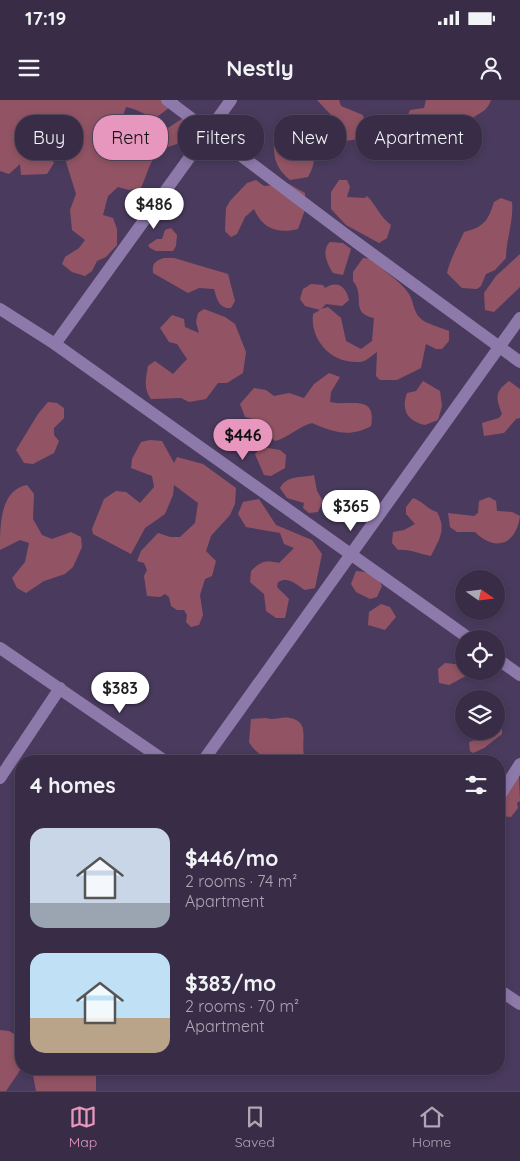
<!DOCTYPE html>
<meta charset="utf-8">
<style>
body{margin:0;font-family:Quicksand,sans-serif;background:#433851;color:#f1f3f6;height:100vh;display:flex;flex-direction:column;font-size:19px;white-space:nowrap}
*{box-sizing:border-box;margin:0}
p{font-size:16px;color:#aba7b3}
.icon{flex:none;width:28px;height:28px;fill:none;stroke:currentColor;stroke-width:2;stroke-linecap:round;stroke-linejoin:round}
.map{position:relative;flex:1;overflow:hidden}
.details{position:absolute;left:15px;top:655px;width:490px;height:320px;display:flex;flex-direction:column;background:#382c46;border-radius:20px;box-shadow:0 2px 8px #0003,0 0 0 1px #52485f}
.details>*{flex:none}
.guide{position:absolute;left:15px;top:15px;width:490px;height:45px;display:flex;gap:10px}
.needle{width:32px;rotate:104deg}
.fabs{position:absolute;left:455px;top:470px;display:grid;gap:10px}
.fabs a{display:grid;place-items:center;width:50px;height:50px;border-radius:50%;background:#382c46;box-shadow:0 2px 8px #0003,0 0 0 1px #52485f;font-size:25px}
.price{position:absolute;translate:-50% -42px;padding:0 11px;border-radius:18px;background:#fff;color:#222;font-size:16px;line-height:32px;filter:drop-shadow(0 1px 2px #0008)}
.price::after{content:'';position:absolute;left:50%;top:30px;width:15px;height:11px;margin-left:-8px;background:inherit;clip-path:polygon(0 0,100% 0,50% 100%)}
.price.current{background:#e797bd;color:#111}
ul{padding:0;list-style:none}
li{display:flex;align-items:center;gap:15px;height:125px;padding:0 15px}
li span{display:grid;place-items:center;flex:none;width:140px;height:100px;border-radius:15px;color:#555}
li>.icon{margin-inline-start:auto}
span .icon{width:60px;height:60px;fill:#fffc;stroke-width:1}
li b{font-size:21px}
h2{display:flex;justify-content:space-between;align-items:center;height:60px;padding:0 15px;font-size:21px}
.pill{padding:0 18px;border-radius:20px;background:#382c46;box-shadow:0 2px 8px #0003,0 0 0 1px #52485f;font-size:18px;line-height:45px}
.pill.current{background:#e797bd;color:#111}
.status{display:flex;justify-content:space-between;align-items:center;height:35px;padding:0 25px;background:#382c46;direction:ltr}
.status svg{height:14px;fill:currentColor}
header{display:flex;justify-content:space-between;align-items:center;height:65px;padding:0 15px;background:#382c46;font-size:22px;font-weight:700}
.dock{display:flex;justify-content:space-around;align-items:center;height:70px;border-top:1px solid #52485f;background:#382c46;font-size:14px;color:#aba7b3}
.dock a{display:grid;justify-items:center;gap:2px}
.dock .current{color:#e797bd}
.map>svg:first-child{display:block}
.green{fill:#925465}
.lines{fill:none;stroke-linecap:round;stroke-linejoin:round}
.minor{stroke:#8e79ab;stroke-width:12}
</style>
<div class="status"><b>17:19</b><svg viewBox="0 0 49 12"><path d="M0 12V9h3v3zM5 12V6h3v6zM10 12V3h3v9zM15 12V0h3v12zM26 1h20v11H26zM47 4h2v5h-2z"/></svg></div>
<header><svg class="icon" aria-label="menu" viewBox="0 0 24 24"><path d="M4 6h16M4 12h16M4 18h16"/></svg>Nestly<svg class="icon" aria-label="person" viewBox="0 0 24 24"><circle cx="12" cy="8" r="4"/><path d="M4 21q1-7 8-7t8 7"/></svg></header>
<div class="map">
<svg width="520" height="991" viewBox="0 0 520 991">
<rect width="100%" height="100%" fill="#4a3b5e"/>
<!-- green -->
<g class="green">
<path d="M0,0h179l-22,17c-12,-1 -19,-8 -31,-10l-8,23 -17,17 9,6c15,-4 23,-8 31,-21l24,-2 18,-12 6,4 -2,17c-8,5 -14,6 -22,9 -14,5 -18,28 -24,40l-12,2 -11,-3 -10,9 -5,19 10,3 4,11v16l-11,12 -9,4 -5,10 -7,5 -13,-4 -10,-8 3,-7 14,-9 6,-8 -13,-10 -2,-20 6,-16 -13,-42 -25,-10 -1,10 13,5 4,6 -7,11 -26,1 -1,-11 -11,10 -9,-3z"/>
<polygon points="317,0 339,0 341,6 363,15 367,31 359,39 345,41 333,29 332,16"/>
<path d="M426,0h65c-5,14 -12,11 -21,21 -27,30 -15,32 -59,31 -12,0 -15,0 -24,-8l-1,-9 5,-5 13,-6 6,-14 14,-2z"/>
<path d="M290,25l22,15c3,15 4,23 -4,37l-18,3c-19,-16 -17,-30 -14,-52z"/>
<path d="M256,80l8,6 25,-2 16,9 1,14 -8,22c-19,5 -36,0 -44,-20l-9,8 -8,17 -6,3 -6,-6 1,-23 4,-7 17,-18z"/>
<path d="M339,80h8l3,7 -3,10 18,1 2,-2c10,10 13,21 24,29l-4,13 -8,5 -33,-18 -15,-16v-17z"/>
<path d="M501,98l11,4c2,19 -6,37 -6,56l-11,12 -9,4 -5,12 -4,3 -15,-1 -15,-15c3,-14 11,-27 17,-41 20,-5 24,-11 30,-30z"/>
<polygon points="171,128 177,135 176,146 173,151 156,151 150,148 148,145 157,139 162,139 165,130"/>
<path d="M330,142l13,1 8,6 -8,26 -10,-2c-6,-9 -12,-23 -3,-31z"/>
<polygon points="520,154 520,187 494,212 485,210 484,193 496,176"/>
<path d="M164,158h10l54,16 7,27 -4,7c-12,1 -14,-9 -17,-19l-15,-1 -11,5 -35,-20c-1,-10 2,-12 11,-15z"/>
<path d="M363,158l10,1c11,14 26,20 36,35 5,8 4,18 12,25 4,4 21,9 28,12v10l-7,8h-6l-10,-5 -5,24 -24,12h-17l-4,-4 1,-24c-5,3 -10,9 -17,10 -28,2 -50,-21 -47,-48l7,-4 -15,-4 -5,-7 3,-10 8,-5 12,1 2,3c13,-8 21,-1 24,12l-7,6 -16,-2 -5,5 7,-2 13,11 5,23 15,8 11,-8 2,-23c-25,-5 -8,-22 -21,-37v-9z"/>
<path d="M204,209l21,8 10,7 11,28 -3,21 -16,10h-9l-12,16 -17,3 -8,-4 -30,1c-8,-11 -5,-21 -3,-33l7,-5 18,13 14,-15 -10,-15 -8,-2 -9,-14 12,-13 12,4 1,8 14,6 -3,-11 2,-9z"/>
<path d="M329,273l11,4 -9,15 -1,10c19,5 47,-9 41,24 -21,12 -38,6 -59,-3 -15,4 -22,14 -37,18l-11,-8 -7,-13 -12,-3 -5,-13 14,-16 12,2 8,6 15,-3 15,5 10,-14z"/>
<path d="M423,281l17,10 2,15 -4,14 -13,5c-18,-4 -24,-15 -18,-32l9,-2z"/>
<path d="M509,281l11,8v29l-4,1 -12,14 -20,3 -2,-13 17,-5 3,-4c-6,-16 -8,-22 7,-33z"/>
<polygon points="48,302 57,303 64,308 64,318 54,328 54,335 59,341 54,353 33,364 24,363 16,350 38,314"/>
<polygon points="150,340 162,341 174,363 177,357 203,364 236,388 235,404 230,415 211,436 206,451 216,461 212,476 205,479 200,495 203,515 199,525 191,527 186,522 187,515 184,510 177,510 171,506 169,497 165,494 160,497 147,496 144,476 147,470 144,463 137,461 141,451 158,433 170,437 180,437 195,423 198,403 174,385 173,395 165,414 145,428 131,454 93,434 92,429 104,399 116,391 126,392 140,403 154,387 152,376 131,368 132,359 141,342"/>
<polygon points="262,347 280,350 286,355 285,368 271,376 264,375 255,354"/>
<path d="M314,375l3,16 6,10 -5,11 -9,1 -6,-5 1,-5 -17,-5 -7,-10c7,-13 21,-10 34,-13z"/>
<path d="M27,385l7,9 -1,25 9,16 10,4 19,-7 10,5 1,10 -9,20 -8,7 -21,7 -18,12 -9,-5 -5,-10 13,-16 4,-19 -9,-3 -20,10c0,-25 0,-60 27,-65z"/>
<path d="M489,397l7,4 1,10 15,1 8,4c-4,29 -25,36 -45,16h-18l-7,-5 -2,-14 26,3 4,-3 1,-12z"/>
<path d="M413,398c11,4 14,11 24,14 10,18 2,27 -6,44 -12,-2 -20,-7 -33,-6l-6,-7 1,-11 11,-2 11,-6 -9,-10v-7z"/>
<path d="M259,399l17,26 36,15 10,14 -7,34 -10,2c-9,-6 -17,-14 -27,-8l-1,5 12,12 -4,19h-9l-10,-7 -2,-17 -14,-12 1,-11c10,-10 15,-11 28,-8l15,-15 -10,-4 -4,-11 -34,-6 -8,-13 5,-12z"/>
<path d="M356,471c11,0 21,5 26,15l-5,11 -7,2 -14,-7 -5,-8z"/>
<polygon points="381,504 390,507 396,517 385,530 368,525 369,512"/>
<polygon points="445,563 464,565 464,571 475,571 449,585 439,583 438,569"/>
<path d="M266,618c9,3 15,-2 24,0 22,4 9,25 15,40h6l5,3c-27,0 -51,7 -67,-19l2,-23z"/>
<polygon points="496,621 502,623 502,634 484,648 473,653 470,651 469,642 481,638 482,631 496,631"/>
<polygon points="519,676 520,701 517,703 518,708 511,717 502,716 499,713 499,697"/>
<polygon points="0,930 9,931 21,938 21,969 6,991 0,991"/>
<polygon points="35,969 60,969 68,974 96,969 96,991 36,991 32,970"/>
</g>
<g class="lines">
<!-- minor -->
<g class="minor">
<polyline points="167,0 345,134 520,262"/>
<polyline points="0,209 55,244 470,539"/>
<polyline points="55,244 231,0"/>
<polyline points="0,548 165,661"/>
<polyline points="496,558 520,575"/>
<polyline points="203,661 520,218"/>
<polyline points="0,678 60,588"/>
<polyline points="499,697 520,664"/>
<polyline points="499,890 520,904"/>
</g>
</g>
</svg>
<div class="fabs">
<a><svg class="needle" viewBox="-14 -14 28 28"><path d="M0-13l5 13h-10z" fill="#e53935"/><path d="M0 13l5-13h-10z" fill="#aba7b3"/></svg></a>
<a><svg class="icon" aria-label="locate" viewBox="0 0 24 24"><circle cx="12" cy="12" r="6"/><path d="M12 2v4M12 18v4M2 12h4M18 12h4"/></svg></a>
<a><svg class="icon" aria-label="layers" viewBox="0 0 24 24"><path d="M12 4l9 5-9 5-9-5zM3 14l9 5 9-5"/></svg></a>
</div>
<b class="price" style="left:154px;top:130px">$486</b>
<b class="price current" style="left:243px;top:361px">$446</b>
<b class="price" style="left:351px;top:432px">$365</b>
<b class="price" style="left:120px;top:614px">$383</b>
<div class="guide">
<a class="pill">Buy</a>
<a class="pill current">Rent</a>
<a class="pill">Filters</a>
<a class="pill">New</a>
<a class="pill">Apartment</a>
</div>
<section class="details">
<h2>4 homes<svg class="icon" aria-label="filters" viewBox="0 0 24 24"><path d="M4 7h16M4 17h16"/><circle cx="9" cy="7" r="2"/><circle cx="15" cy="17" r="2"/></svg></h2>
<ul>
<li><span style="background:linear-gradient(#c9d6e8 75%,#9aa5b1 0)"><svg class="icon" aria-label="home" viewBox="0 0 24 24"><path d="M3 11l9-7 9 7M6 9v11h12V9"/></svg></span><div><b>$446/mo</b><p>2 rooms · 74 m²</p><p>Apartment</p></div></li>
<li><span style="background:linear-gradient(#bfe0f5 65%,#b9a48a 0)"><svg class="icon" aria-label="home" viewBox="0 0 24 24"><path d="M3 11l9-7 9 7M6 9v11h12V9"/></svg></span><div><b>$383/mo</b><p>2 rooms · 70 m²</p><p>Apartment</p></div></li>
</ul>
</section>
</div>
<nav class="dock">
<a class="current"><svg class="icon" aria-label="map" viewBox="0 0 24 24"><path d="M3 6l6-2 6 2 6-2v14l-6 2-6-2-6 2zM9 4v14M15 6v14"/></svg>Map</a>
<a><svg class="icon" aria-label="saved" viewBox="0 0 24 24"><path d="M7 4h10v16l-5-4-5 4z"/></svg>Saved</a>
<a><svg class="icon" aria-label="home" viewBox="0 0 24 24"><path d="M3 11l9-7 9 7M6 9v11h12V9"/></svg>Home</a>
</nav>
